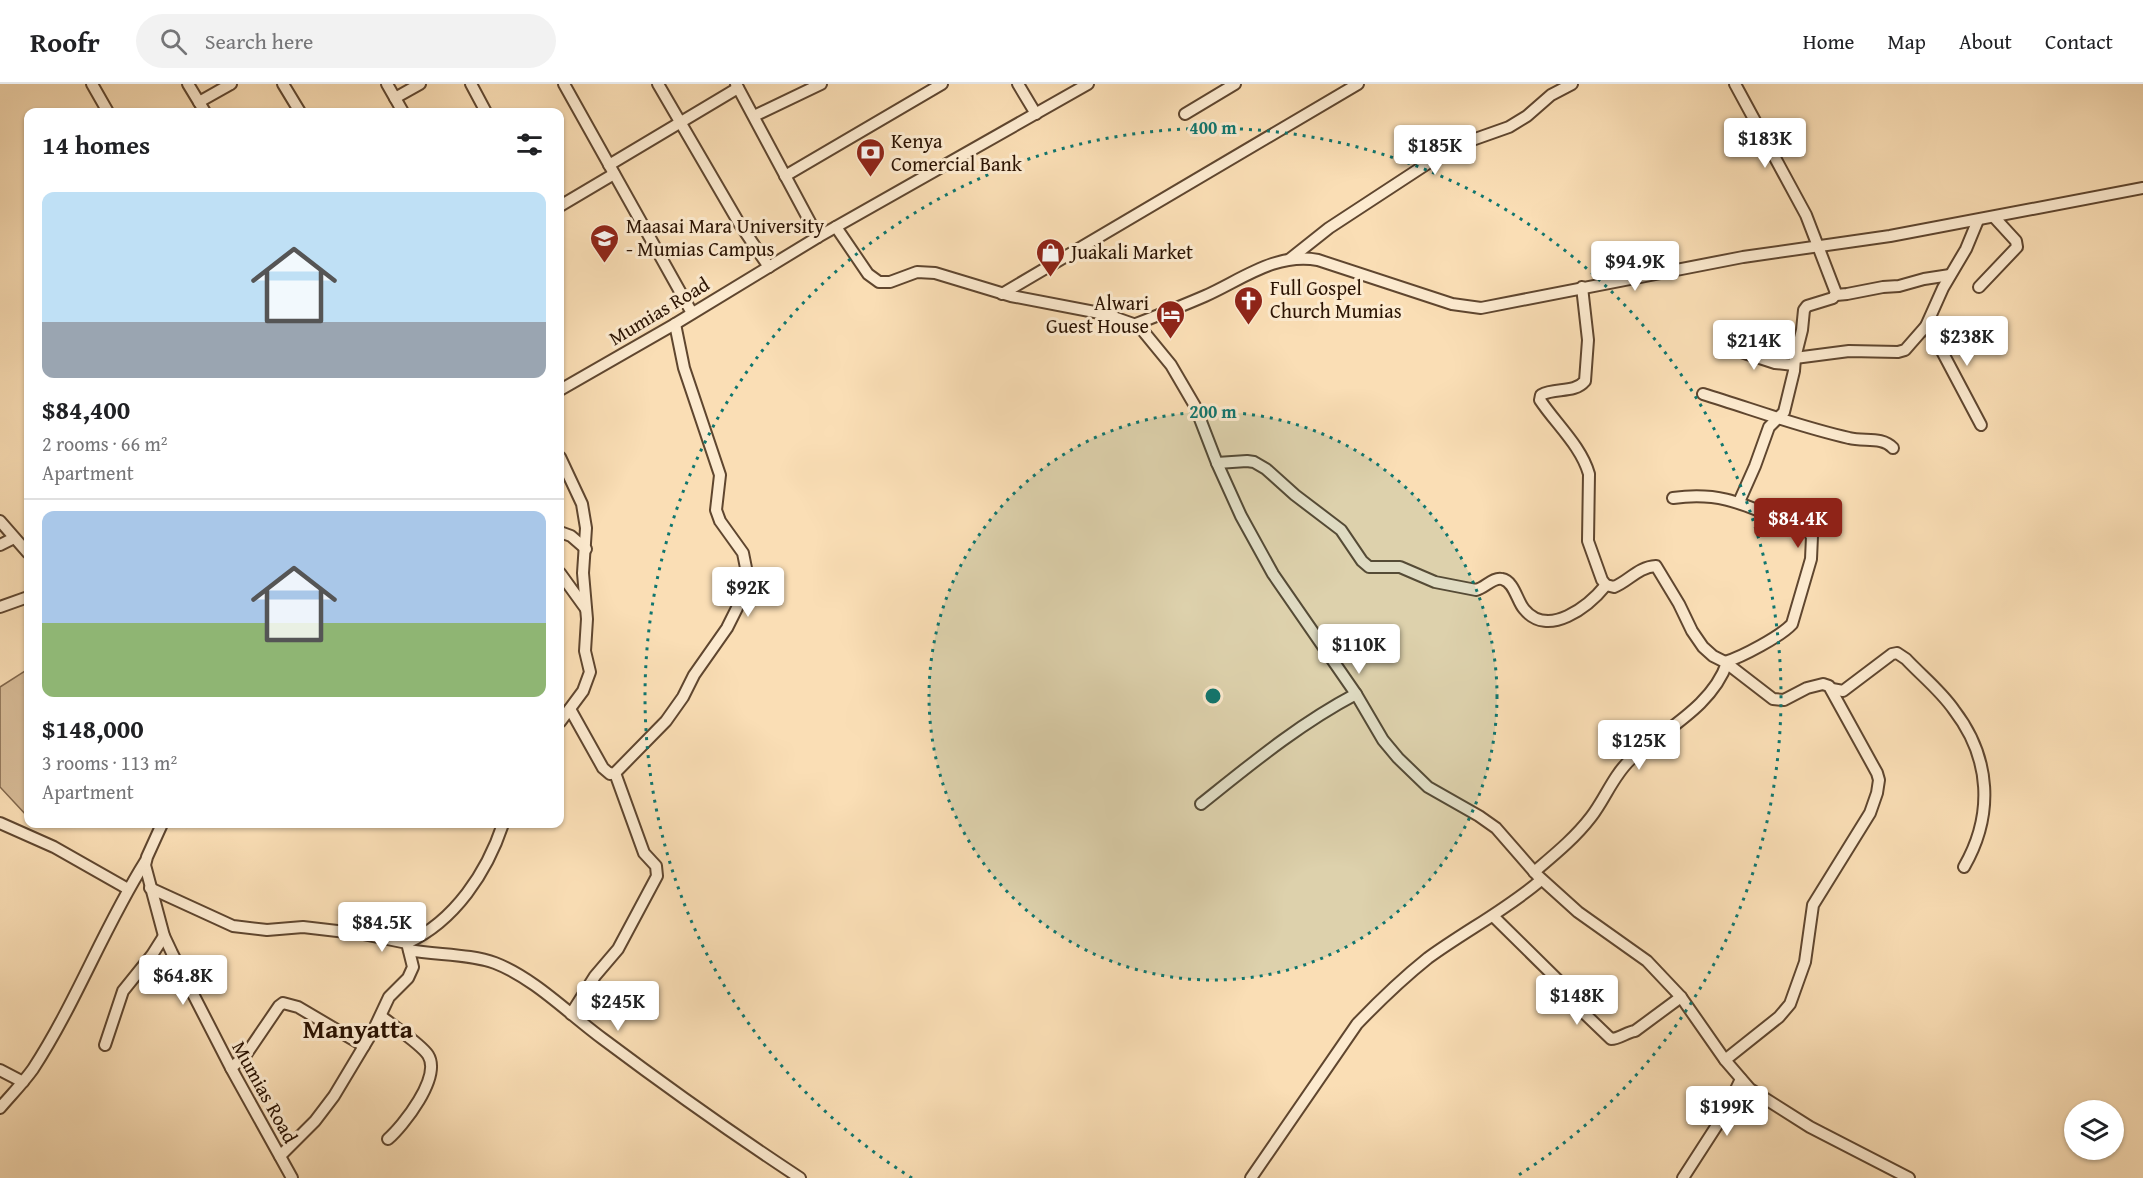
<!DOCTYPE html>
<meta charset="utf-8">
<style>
body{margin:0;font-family:"Gentium Book Plus",serif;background:#f2f2f2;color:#202124;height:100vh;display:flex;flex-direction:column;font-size:22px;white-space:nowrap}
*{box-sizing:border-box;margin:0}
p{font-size:20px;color:#757577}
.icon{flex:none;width:33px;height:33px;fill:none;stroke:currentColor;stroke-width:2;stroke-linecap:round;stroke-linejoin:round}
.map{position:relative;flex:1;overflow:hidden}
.side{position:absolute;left:24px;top:24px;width:540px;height:720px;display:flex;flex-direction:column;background:#fff;border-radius:12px;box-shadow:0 2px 4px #0004}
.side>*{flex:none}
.buttons{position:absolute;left:2064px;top:1016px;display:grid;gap:12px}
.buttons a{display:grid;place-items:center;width:60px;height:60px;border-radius:50%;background:#fff;box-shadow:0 2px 4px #0004;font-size:30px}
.price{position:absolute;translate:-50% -51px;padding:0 14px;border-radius:6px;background:#fff;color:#222;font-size:20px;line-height:39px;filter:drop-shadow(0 2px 3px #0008)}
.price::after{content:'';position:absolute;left:50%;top:36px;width:18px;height:14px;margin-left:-9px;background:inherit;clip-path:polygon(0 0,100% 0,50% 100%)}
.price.current{background:#8f2418;color:#fff}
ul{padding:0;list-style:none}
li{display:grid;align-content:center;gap:12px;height:318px;padding:0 18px}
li+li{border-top:2px solid #e0e0e0}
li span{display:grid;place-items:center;height:186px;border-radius:12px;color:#555}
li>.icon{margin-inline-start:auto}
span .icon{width:108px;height:108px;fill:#fffc;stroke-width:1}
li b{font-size:26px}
h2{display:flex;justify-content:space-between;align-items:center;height:72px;padding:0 18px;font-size:26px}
header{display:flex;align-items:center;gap:36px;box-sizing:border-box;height:84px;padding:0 30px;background:#fff;border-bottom:2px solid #e0e0e0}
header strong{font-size:28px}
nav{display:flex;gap:33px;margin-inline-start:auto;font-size:21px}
.search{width:420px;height:54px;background:#f2f2f2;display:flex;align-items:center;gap:15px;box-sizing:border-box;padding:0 21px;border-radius:33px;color:#757577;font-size:22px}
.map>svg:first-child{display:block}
.park{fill:#d7bb97;stroke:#81674c;stroke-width:1.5}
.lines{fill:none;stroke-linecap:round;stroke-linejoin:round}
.minor-casing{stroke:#5f462f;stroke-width:14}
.minor{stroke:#fceacf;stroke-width:10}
.ring{fill:none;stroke:#0f766e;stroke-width:3;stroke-dasharray:3 6}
.labels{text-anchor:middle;stroke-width:6;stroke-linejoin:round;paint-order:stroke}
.poi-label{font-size:20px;fill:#2b1302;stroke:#fceacf;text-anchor:start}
.street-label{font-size:20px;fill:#2b1302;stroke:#fceacf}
.district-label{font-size:26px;font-weight:bold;fill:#2b1302;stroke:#fceacf}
.centre{fill:#0f766e;stroke:#fceacf;stroke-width:3}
.ring-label{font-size:18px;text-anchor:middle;font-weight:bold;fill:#0f766e;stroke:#fceacf;stroke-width:6;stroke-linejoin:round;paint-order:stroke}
</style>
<header>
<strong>Roofr</strong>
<div class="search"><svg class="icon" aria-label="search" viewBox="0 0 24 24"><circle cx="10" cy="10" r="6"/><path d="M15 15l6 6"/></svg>Search here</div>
<nav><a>Home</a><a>Map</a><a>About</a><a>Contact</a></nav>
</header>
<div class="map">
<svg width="2143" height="1094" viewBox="0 0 2143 1094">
<rect width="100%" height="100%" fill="#fadeb5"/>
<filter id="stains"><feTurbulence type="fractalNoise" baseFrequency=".00333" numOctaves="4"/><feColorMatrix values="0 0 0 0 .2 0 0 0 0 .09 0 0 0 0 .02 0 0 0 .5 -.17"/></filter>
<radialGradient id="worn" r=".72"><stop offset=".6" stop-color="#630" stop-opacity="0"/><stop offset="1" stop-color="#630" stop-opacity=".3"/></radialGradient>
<!-- park -->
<polygon class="park" points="28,585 28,733 0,703 0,603"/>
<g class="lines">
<defs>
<g id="minor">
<polyline points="92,0 108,28"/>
<polyline points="188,0 205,28"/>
<polyline points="283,0 300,28"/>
<polyline points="387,0 403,28"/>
<polyline points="471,0 486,28"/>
<polyline points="564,0 692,229"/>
<polyline points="658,0 739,139 769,183"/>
<polyline points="736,0 818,153"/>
<polyline points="1018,0 1036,30"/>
<polyline points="1735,0 1806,131 1836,209 1833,214 1807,222 1804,226 1802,246 1795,274 1794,287 1784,328 1769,343 1755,382 1739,418"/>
<polyline points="395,14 420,0"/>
<polyline points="199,18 231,0"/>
<polyline points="1185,30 1235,0"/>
<polyline points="754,32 821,0"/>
<polyline points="609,81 738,4"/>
<polyline points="785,92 942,0"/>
<polyline points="560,122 614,90"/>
<polyline points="836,143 868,190 879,198 890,198 917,188 935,189 1011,212 1105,230 1139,242 1171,281 1195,322 1217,379 1241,432 1273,490 1356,610 1383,656 1398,674 1428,703 1479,732 1496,744 1537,791 1578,828 1647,877 1681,913 1725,976 1750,1005 1810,1043 1909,1094"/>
<polyline points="1290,175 1329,144 1442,70 1461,60 1509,43 1527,32 1551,11 1572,0"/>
<path d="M1582,203l6,53 -3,41c-11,13 -30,6 -44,14l-1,5c16,24 41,46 49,74l-1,67 14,39 4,5 8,2c15,-6 24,-20 42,-21l23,38 13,27 11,16 10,9 12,6 48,37 11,1 23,-12 16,-4 6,2 48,87 2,7 -2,13 -7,20 -57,92 -8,57 -15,42 -11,13 -54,43"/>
<polyline points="1979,203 2017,163 2016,157 1994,133"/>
<polyline points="1002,210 1358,0"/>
<polyline points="1836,211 1847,210 1883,203 1899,202 1924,195 1950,191"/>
<path d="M1136,240c23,-9 46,-18 69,-28 36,-16 71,-44 113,-36l134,44 29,4 262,-51 147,-21 253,-48"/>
<polyline points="1926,242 1936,256 1981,341"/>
<polyline points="1720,261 1775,279 1794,281"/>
<polyline points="1795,274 1849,267 1898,268 1905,266 1926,242 1943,204 1966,165 1978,136"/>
<polyline points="560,306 675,240 818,153 1088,0"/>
<path d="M1703,310c49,15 97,33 146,44 15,4 33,-2 44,10"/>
<polyline points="560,373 582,420 586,444 583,489 587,535 585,567 590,588 583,607 560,638"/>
<path d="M1217,379l30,-2 7,1 12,7 29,26 46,35 21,31 7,6h31l35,15 41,8c9,-2 17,-13 26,-11 12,2 15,22 22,30 24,30 65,-3 82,-24"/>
<path d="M1673,414c44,-6 66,4 106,21 11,5 25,7 33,17l-1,23 -19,65c-11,12 -50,33 -67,38"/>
<polyline points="0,437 28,469"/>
<polyline points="560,448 571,452 586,465"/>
<polyline points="0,461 14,454"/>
<polyline points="560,489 586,525"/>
<polyline points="0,523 28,513"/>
<path d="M1832,605l11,2 49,-37 5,-1 9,6c16,17 35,32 48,51 37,48 40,105 10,157"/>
<polyline points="570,625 603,684 610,690 615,689 666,637 683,613 694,591 727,544 737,524 745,500 746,484 743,469 720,437 716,426 720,391 684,284 675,240"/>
<path d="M1201,720c50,-40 98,-80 155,-110"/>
<polyline points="0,739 54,763 128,805"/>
<polyline points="162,740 147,773 145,781 164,852 172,869 231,984 292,1094"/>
<path d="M1534,788c20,-17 41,-34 57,-55 14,-18 22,-41 39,-57 33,-30 82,-53 97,-97"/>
<polyline points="150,804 233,842 267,846 303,843 363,850 407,859 413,883 408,894 389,913 373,947 334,1012 315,1037 280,1072"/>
<path d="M1493,832l72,71 21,28 25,24c8,0 16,-7 24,-8l46,-34"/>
<path d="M407,859c48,-22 80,-71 96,-119"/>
<path d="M409,866c27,5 62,4 86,13 39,15 74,51 108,76 64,48 130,95 197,139"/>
<polyline points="571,930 595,892 618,865 657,792 656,782 644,769 615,689"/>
<path d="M381,932c12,10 40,28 47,39 14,22 -25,71 -40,84"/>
<polyline points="105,961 123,907 152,871 164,852"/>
<polyline points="231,984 245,972 279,922 283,919 298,923 364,962"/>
<polyline points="0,986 23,998"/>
<path d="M0,1024c11,-13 23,-25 33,-39 43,-66 70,-140 112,-207"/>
<path d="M1251,1094l106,-154c23,-24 46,-46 71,-66 37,-27 78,-48 113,-78"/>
<polyline points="1683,1094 1723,1032 1741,995"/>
</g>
</defs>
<!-- minor casing -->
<use href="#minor" class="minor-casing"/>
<!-- minor -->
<use href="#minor" class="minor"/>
</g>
<!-- distance rings -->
<circle cx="1213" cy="612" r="284" fill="#0f766e" fill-opacity=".12"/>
<g class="ring">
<circle cx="1213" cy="612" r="284"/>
<path d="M912 1094A568 568 0 1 1 1514 1094"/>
</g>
<!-- icons -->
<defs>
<symbol id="bank-pin" viewBox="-11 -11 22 30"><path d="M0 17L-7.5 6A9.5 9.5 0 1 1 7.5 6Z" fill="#8f2418" stroke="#fceacf"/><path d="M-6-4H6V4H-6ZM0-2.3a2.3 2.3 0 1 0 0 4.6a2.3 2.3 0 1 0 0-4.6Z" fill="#fff"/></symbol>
<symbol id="university-pin" viewBox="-11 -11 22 30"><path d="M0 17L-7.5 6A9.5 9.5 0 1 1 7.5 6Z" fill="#8f2418" stroke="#fceacf"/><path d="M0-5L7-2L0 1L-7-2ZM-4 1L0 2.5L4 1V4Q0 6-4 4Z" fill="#fff"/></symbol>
<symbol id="shop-pin" viewBox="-11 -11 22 30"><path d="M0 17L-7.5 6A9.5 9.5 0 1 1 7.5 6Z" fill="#8f2418" stroke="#fceacf"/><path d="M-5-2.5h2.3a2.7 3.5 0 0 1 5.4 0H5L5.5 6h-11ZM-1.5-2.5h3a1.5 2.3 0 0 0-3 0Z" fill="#fff"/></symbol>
<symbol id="church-pin" viewBox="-11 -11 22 30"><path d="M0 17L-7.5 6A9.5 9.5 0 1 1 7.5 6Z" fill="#8f2418" stroke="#fceacf"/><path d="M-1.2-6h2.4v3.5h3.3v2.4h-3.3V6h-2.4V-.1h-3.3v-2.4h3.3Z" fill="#fff"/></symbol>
<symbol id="hotel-pin" viewBox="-11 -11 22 30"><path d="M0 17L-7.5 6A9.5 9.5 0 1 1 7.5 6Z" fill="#8f2418" stroke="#fceacf"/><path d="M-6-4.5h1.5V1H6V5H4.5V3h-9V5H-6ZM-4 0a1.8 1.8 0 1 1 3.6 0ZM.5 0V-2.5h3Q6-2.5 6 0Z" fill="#fff"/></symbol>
</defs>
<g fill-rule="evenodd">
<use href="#bank-pin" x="854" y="52" width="33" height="45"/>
<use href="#university-pin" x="588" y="138" width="33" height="45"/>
<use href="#shop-pin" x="1034" y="152" width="33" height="45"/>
<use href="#church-pin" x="1232" y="200" width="33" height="45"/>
<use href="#hotel-pin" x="1154" y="214" width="33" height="45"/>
</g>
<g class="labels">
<!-- poi labels -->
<g class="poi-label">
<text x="891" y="64">Kenya<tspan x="891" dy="23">Comercial Bank</tspan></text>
<text x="626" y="149">Maasai Mara University<tspan x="626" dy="23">- Mumias Campus</tspan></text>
<text x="1071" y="175">Juakali Market</text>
<text x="1270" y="211">Full Gospel<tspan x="1270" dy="23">Church Mumias</tspan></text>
<text x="1149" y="226" text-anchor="end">Alwari<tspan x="1149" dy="23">Guest House</tspan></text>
</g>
<!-- street labels -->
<g class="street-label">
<text transform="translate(659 227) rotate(-31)" y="7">Mumias Road</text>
<text transform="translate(265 1008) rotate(61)" y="7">Mumias Road</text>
</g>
<!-- district labels -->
<g class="district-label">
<text x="358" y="954">Manyatta</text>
</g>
</g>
<circle cx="1213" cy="612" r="9" class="centre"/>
<g class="ring-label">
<text x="1213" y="50">400 m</text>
<text x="1213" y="334">200 m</text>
</g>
<rect width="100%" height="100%" filter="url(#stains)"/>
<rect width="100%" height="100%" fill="url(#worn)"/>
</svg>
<div class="buttons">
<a><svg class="icon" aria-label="layers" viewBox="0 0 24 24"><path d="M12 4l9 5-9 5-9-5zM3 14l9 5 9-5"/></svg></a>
</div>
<b class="price" style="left:1765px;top:85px">$183K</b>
<b class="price" style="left:1435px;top:92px">$185K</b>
<b class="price" style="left:1635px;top:208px">$94.9K</b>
<b class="price" style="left:1967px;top:283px">$238K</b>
<b class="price" style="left:1754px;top:287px">$214K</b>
<b class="price current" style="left:1798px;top:465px">$84.4K</b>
<b class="price" style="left:748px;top:534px">$92K</b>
<b class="price" style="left:1359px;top:591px">$110K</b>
<b class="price" style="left:1639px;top:687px">$125K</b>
<b class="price" style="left:382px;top:869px">$84.5K</b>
<b class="price" style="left:183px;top:922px">$64.8K</b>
<b class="price" style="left:1577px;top:942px">$148K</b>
<b class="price" style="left:618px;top:948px">$245K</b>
<b class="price" style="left:1727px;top:1053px">$199K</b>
<section class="side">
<h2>14 homes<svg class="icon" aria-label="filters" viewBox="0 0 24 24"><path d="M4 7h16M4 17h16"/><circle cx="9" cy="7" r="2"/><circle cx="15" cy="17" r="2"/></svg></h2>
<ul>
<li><span style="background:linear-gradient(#bfe0f5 70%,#9aa5b1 0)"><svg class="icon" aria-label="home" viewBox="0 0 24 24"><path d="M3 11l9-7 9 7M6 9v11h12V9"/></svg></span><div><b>$84,400</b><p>2 rooms · 66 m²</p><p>Apartment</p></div></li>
<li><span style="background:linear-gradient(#a9c7e8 60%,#8fb573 0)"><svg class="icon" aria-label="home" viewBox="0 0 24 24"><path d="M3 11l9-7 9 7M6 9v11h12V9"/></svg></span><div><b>$148,000</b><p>3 rooms · 113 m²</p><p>Apartment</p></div></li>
</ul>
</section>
</div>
